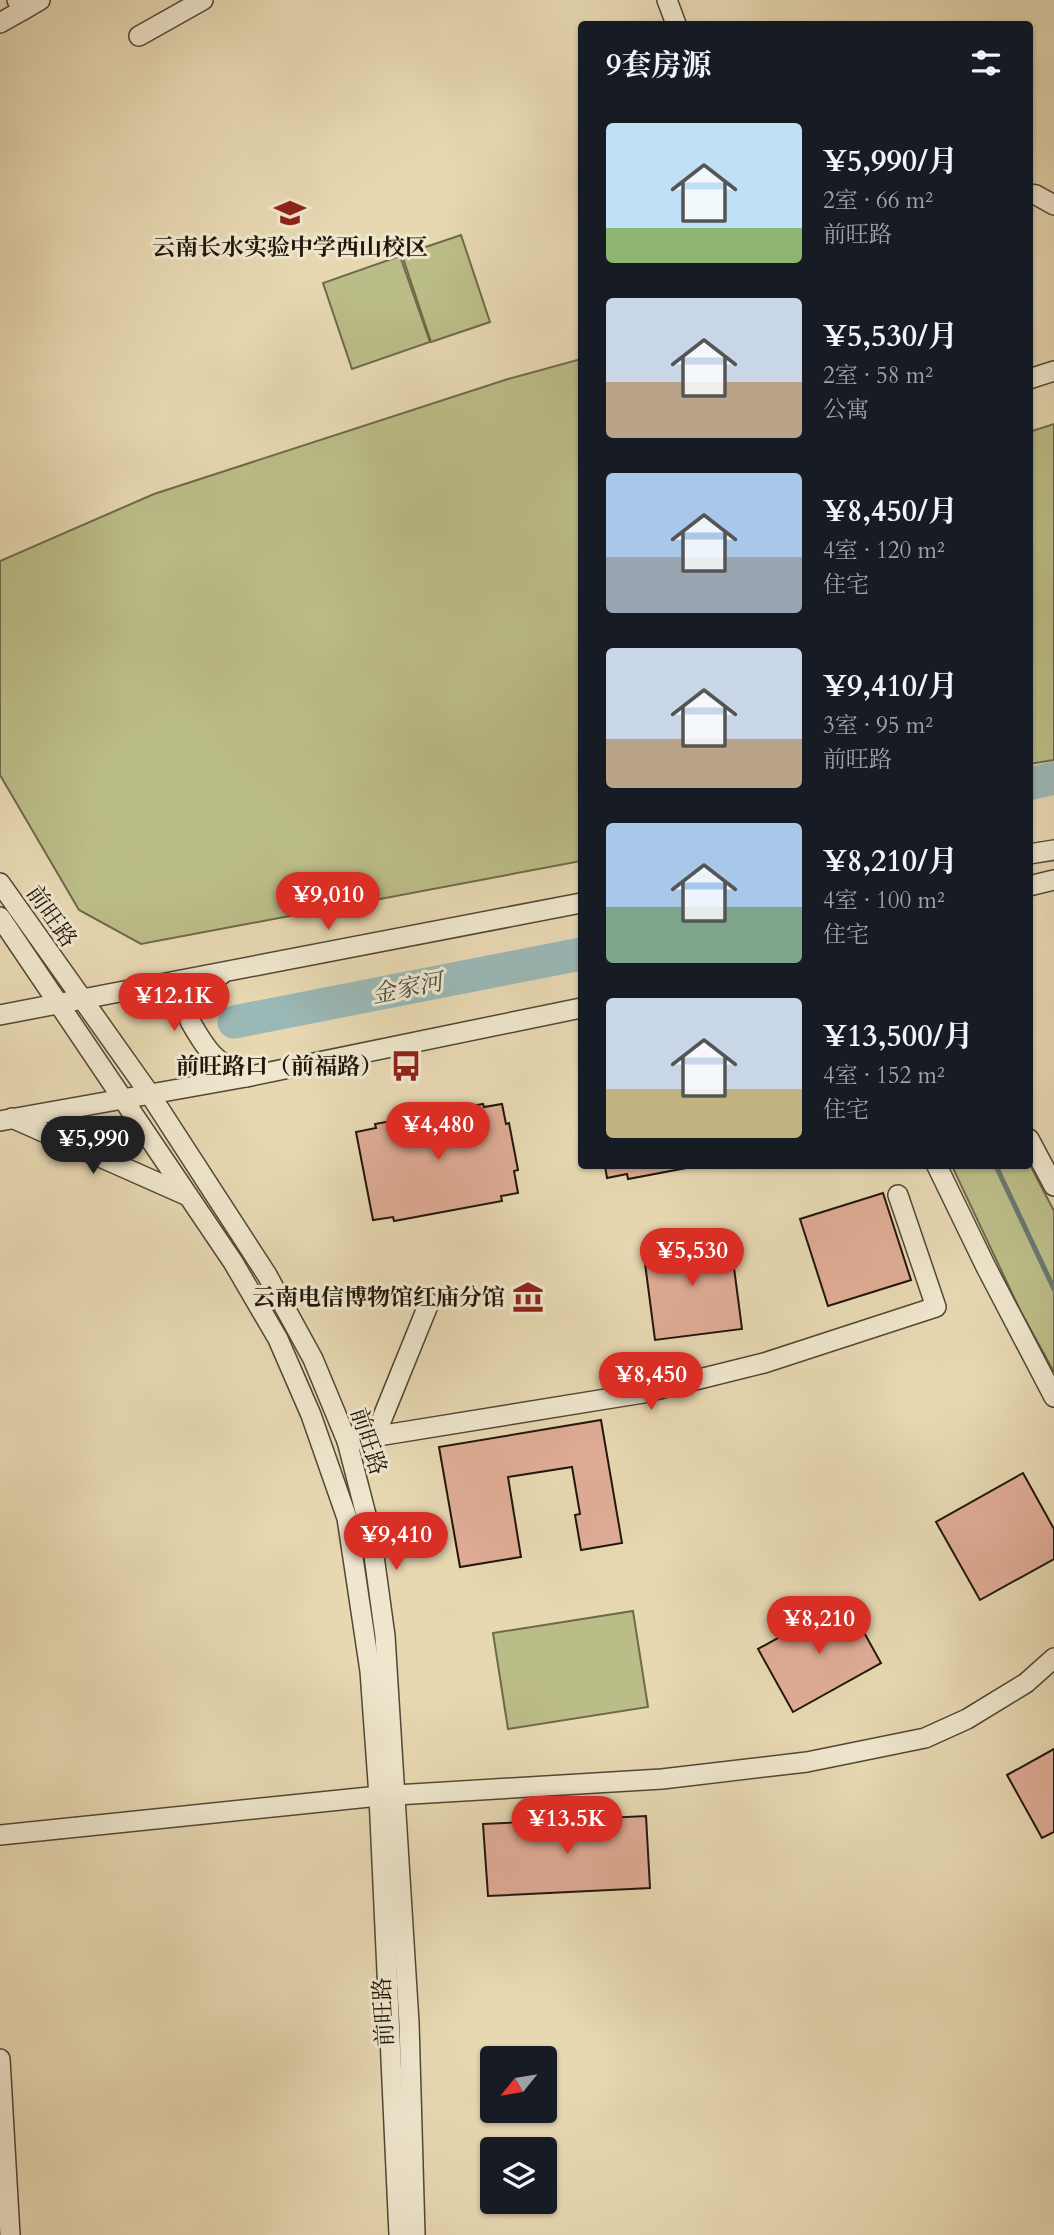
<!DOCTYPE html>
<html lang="zh">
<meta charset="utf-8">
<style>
body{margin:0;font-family:Cardo,"Noto Serif SC",serif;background:#20242c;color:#f1f3f6;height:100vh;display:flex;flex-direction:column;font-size:26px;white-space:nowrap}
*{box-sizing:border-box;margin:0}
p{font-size:23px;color:#9ea1a6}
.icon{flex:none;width:38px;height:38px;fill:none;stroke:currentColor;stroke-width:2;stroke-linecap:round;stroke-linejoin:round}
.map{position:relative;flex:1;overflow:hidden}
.panel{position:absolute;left:578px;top:21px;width:455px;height:1148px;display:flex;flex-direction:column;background:#171b24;border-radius:7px;box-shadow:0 2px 5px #0004}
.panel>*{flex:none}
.needle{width:46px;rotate:240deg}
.controls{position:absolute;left:480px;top:2046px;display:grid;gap:14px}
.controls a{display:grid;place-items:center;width:77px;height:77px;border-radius:7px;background:#171b24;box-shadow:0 2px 5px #0004;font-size:35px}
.price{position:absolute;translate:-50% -60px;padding:0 16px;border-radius:24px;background:#d93025;color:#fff;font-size:23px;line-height:46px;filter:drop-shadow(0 2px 4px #0008)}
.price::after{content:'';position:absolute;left:50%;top:42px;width:21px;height:16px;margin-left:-10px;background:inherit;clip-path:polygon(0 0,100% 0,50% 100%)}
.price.selected{background:#222;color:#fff}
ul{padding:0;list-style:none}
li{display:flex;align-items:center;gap:21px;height:175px;padding:0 28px}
li span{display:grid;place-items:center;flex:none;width:196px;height:140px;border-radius:7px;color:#555}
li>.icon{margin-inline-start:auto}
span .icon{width:84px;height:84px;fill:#fffc;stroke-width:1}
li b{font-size:30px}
h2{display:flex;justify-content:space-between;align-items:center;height:84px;padding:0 28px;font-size:30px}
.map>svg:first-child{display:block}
.green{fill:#bbbd88;stroke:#6e6a4a;stroke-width:2}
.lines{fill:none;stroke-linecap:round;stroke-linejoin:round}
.stream{stroke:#697872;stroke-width:5}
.river{stroke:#9ab8b6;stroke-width:33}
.building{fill:#e0ac96;stroke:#20170b;stroke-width:2}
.minor-casing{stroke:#524735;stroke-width:22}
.minor{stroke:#efe6cd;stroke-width:19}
.labels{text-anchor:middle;stroke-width:6;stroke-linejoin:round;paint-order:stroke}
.poi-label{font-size:23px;font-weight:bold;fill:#20170b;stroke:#efe6cd;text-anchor:end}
.street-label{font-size:23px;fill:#20170b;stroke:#efe6cd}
.water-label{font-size:24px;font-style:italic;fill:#4b4f47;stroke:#efe6cd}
</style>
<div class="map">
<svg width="1054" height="2235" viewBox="0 0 1054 2235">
<rect width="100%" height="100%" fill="#e7d8b2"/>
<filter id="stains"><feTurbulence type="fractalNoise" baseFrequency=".00286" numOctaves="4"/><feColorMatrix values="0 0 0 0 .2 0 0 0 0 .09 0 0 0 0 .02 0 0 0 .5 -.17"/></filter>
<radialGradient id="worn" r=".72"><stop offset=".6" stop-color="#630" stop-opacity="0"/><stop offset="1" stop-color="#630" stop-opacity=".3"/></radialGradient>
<!-- green -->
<g class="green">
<polygon points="461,235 490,322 431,342 402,255"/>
<polygon points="400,256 430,342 352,369 323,283"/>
<polygon points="581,359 581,861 141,944 79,910 0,775 0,561 154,494 508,379"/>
<polygon points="1054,424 1054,760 1029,764 1029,432"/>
<polygon points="1029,1163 1054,1211 1054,1372 1020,1310 952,1166 1029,1166"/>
<polygon points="633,1611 648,1707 508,1729 493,1633"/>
</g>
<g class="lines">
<!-- stream -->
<polyline class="stream" points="996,1166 1054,1289"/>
<!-- river -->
<g class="river">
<polyline points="1029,784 1054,778"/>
<polyline points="234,1022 581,954"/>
</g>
</g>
<!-- building -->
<g class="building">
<polygon points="483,1104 484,1107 502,1104 506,1124 509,1123 518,1170 514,1171 518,1193 501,1196 502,1201 394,1221 393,1217 373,1220 356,1132 376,1128 375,1124"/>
<polygon points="605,1166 697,1166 628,1179 627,1174 607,1178"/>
<polygon points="883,1193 911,1280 828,1306 800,1219"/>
<polygon points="730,1237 742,1329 655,1340 643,1248"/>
<polygon points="601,1420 622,1543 581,1550 575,1515 580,1514 572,1467 508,1477 521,1557 460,1567 439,1447"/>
<polygon points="1023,1473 1054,1529 1054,1559 980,1600 936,1522"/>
<polygon points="846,1600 881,1663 793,1712 758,1649"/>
<polygon points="1054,1749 1054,1832 1042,1838 1007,1775"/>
<polygon points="646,1816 650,1888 488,1896 483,1824"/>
</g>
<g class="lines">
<defs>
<g id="minor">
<polyline points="17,0 23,10 40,0"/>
<polyline points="667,0 676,24"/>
<polyline points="0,23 23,10"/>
<polyline points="139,36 203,0"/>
<polyline points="1029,194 1036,195 1054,205"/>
<polyline points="1029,379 1054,371"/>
<polyline points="1029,854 1054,850"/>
<polyline points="0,883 149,1093 267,1275 313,1359 347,1441 371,1534 385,1636 409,2023 415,2235"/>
<polyline points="1029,886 1054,880"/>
<polyline points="0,917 233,1262 278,1339 311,1415 347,1518 370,1671 379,1796 399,2235"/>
<path d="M222,974l-27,24 -5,23c17,30 24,40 56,56"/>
<polyline points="0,1015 581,903"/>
<polyline points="12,1118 188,1196"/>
<polyline points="0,1121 246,1077 581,1008"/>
<polyline points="1029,1139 1054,1186"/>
<polyline points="937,1166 986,1267 1054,1397"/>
<polyline points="375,1436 429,1303"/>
<polyline points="347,1441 643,1393 764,1363 936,1307 898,1195"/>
<polyline points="0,1835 379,1796 662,1779 807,1762 925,1738 967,1719 1026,1683 1054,1658"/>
<polyline points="0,2059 10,2235"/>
</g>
</defs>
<!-- minor casing -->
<use href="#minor" class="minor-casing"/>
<!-- minor -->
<use href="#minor" class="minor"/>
</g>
<!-- icons -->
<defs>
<symbol id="school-bare" viewBox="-9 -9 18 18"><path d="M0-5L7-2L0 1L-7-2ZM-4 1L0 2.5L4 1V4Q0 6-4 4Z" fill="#8f2418" stroke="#efe6cd" stroke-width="2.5" paint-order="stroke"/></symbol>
<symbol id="bus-bare" viewBox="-9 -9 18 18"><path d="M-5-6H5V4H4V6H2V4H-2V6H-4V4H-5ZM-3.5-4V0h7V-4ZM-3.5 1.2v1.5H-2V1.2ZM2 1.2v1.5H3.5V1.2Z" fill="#8f2418" stroke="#efe6cd" stroke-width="2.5" paint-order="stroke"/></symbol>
<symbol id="museum-bare" viewBox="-9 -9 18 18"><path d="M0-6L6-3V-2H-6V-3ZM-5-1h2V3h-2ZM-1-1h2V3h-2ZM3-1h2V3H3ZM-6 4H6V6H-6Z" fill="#8f2418" stroke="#efe6cd" stroke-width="2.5" paint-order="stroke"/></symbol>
</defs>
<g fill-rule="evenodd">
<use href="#school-bare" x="268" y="191" width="44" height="44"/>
<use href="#bus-bare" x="384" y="1044" width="44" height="44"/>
<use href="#museum-bare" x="506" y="1275" width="44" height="44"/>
</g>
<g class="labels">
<!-- poi labels -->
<g class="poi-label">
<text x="290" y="255" text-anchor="middle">云南长水实验中学西山校区</text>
<text x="383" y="1074">前旺路口（前福路）</text>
<text x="505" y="1305">云南电信博物馆红庙分馆</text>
</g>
<!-- street labels -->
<g class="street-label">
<text transform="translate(52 916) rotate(55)" y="8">前旺路</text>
<text transform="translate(369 1441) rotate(72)" y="8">前旺路</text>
<text transform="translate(383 2012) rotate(-93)" y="8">前旺路</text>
</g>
<!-- water labels -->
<g class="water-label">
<text transform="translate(407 988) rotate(-11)" y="8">金家河</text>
</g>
</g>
<rect width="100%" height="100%" filter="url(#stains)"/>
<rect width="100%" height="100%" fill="url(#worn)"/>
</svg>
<div class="controls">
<a><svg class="needle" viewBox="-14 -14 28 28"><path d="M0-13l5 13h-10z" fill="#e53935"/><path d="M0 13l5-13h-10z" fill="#9ea1a6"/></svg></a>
<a><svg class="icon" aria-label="layers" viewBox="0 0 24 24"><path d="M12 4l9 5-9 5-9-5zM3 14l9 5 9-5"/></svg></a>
</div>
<b class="price" style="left:328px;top:932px">¥9,010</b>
<b class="price" style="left:174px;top:1033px">¥12.1K</b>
<b class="price" style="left:438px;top:1162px">¥4,480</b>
<b class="price selected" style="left:93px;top:1176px">¥5,990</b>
<b class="price" style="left:692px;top:1288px">¥5,530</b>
<b class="price" style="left:651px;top:1412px">¥8,450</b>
<b class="price" style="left:396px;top:1572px">¥9,410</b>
<b class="price" style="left:819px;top:1656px">¥8,210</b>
<b class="price" style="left:567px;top:1856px">¥13.5K</b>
<section class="panel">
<h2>9套房源<svg class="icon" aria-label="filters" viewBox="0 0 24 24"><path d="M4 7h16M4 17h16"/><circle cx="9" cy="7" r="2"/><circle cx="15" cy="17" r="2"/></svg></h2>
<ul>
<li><span style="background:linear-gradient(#bfe0f5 75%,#8fb573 0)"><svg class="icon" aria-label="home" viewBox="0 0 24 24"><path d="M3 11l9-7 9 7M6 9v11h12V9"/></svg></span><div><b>¥5,990/月</b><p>2室 · 66 m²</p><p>前旺路</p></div></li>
<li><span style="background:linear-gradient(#c9d6e8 60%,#b9a48a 0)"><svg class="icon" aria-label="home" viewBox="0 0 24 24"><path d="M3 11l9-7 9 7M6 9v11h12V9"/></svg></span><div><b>¥5,530/月</b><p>2室 · 58 m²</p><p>公寓</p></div></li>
<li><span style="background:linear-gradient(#a9c7e8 60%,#9aa5b1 0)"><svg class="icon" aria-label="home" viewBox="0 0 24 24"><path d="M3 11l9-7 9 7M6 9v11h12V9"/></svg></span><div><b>¥8,450/月</b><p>4室 · 120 m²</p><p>住宅</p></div></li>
<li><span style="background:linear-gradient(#c9d6e8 65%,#b9a48a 0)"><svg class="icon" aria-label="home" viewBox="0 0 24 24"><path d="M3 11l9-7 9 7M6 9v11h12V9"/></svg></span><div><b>¥9,410/月</b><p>3室 · 95 m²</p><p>前旺路</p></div></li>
<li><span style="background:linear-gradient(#a9c7e8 60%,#7fa58c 0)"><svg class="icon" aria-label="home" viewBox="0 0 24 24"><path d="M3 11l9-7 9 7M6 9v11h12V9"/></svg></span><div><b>¥8,210/月</b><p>4室 · 100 m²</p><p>住宅</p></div></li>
<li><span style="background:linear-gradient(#c9d6e8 65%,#c2b280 0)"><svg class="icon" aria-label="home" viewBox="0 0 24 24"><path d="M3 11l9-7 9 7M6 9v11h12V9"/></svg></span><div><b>¥13,500/月</b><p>4室 · 152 m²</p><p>住宅</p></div></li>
</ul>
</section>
</div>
